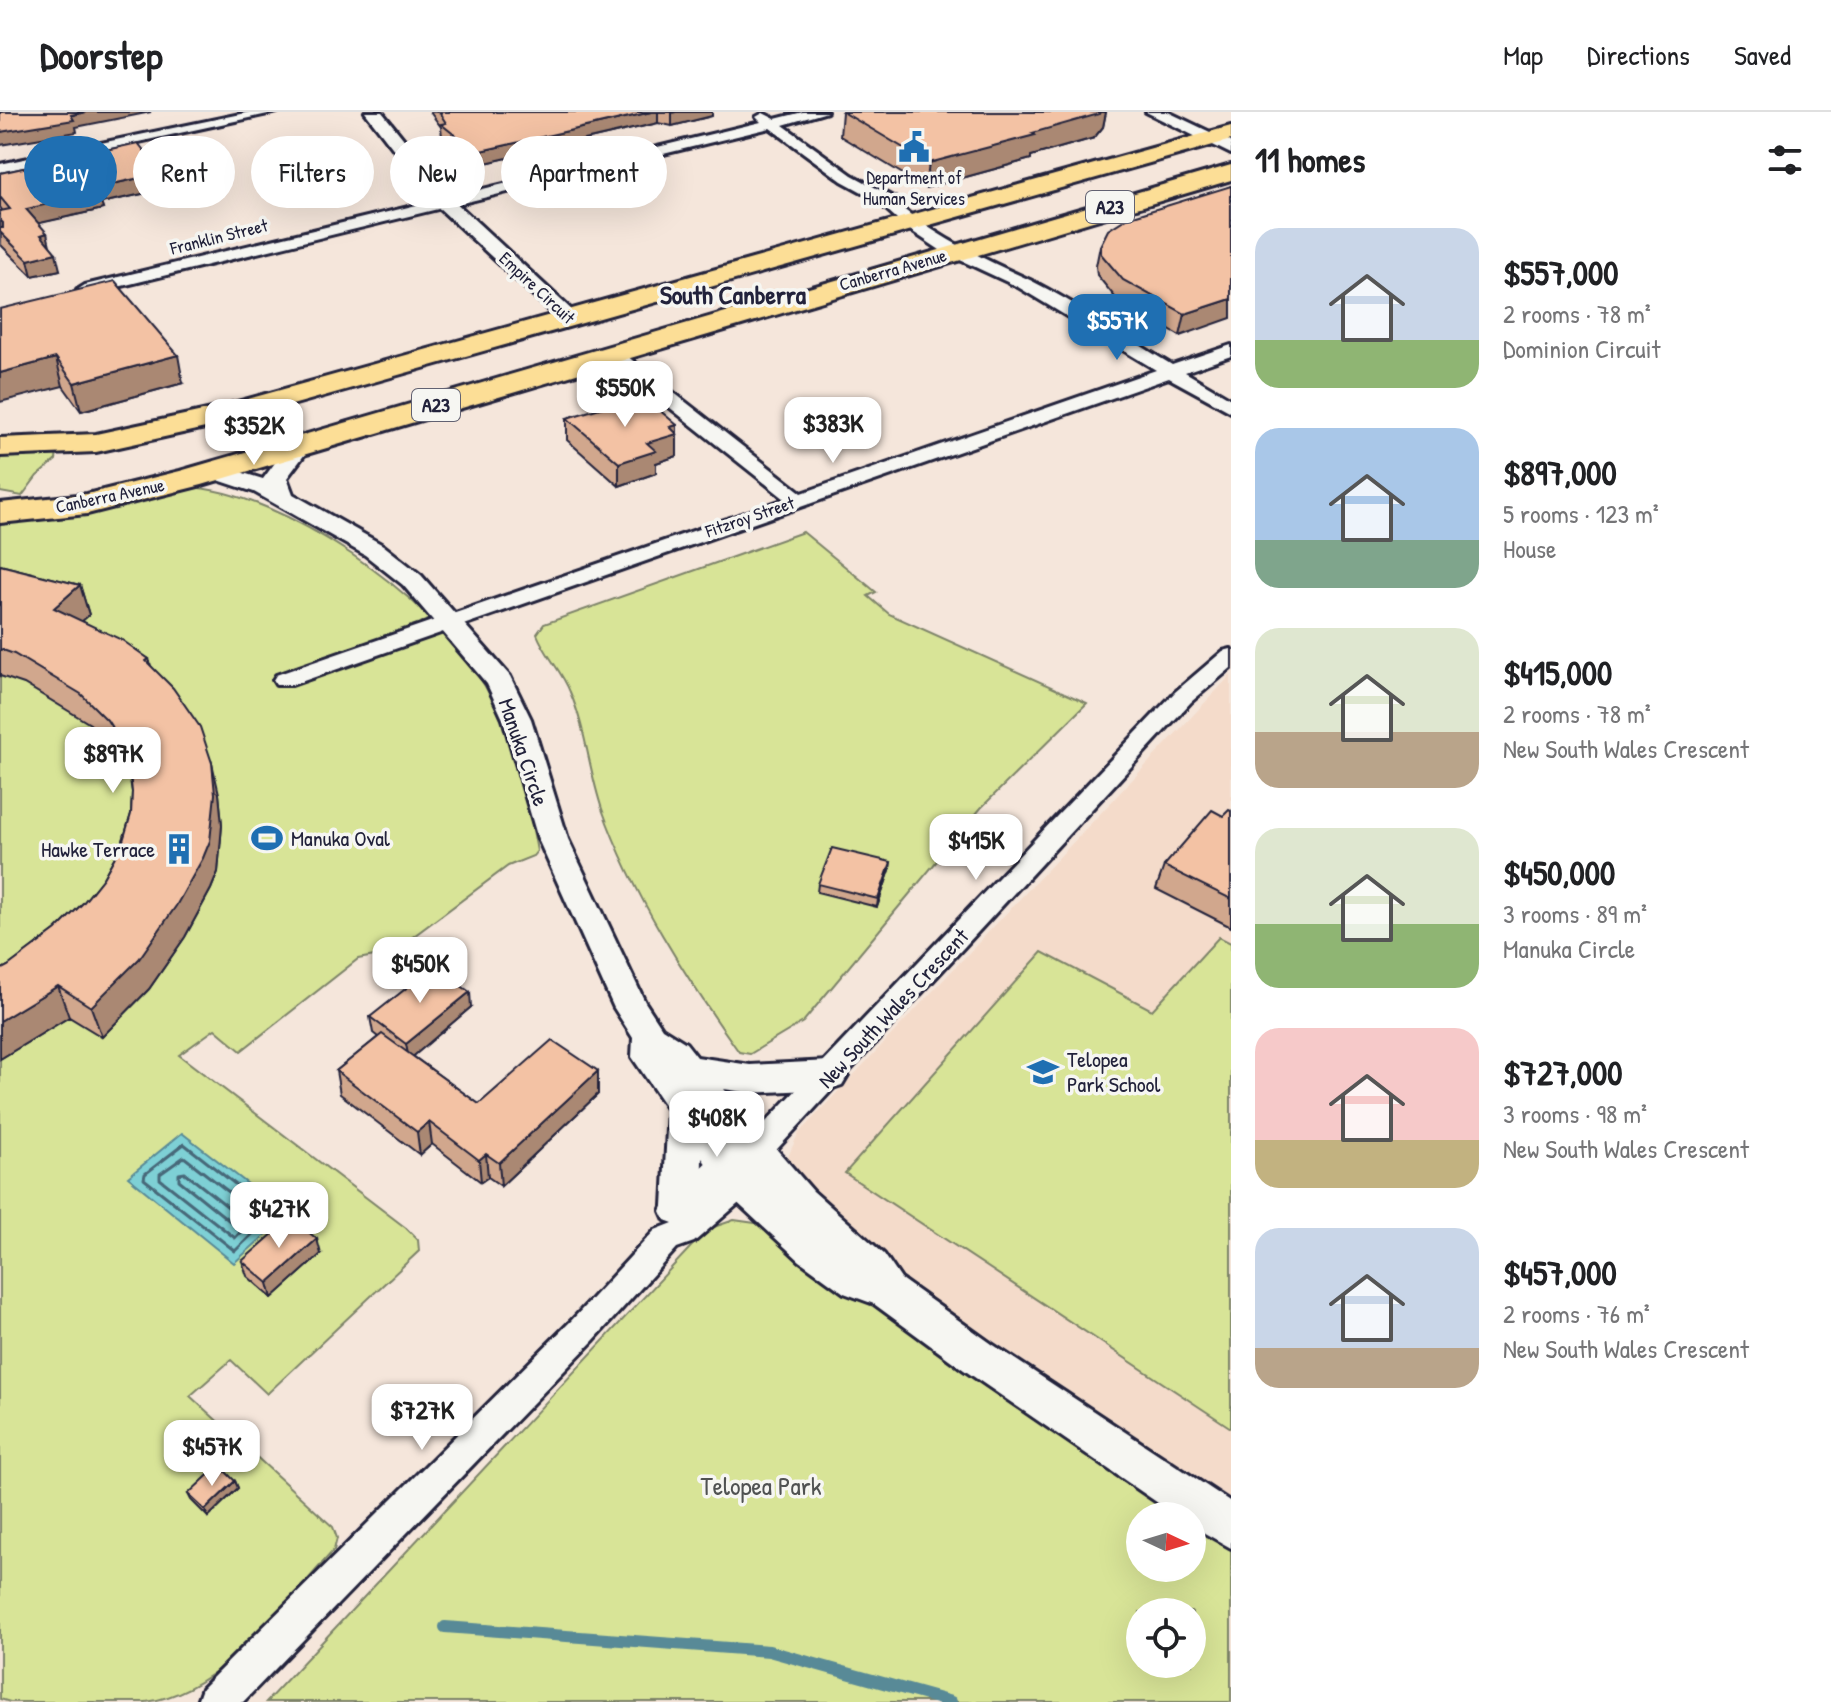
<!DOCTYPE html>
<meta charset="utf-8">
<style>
body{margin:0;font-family:"Patrick Hand",sans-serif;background:#f2f2f2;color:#202124;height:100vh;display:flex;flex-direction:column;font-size:30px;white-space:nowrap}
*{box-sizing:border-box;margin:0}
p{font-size:26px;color:#757577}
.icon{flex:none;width:44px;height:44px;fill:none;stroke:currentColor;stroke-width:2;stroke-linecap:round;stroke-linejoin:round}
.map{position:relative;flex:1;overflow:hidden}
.sheet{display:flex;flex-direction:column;background:#fff;width:600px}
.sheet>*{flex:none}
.top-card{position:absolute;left:24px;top:24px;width:760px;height:72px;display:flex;gap:16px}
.needle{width:52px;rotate:94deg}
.controls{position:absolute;left:1126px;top:1390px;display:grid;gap:16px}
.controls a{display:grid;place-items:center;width:80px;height:80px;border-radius:50%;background:#fff;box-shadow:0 8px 32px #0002;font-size:40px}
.price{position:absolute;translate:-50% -68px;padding:0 18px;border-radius:16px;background:#fff;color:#222;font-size:26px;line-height:52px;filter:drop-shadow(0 2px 4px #0008)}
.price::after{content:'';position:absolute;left:50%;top:48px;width:24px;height:18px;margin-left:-12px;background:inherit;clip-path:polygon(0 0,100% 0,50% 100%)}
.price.current{background:#1f6fb2;color:#fff}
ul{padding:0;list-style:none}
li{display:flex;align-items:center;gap:24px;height:200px;padding:0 24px}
li span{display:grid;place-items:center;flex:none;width:224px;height:160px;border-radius:24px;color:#555}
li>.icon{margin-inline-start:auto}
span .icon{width:96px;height:96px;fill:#fffc;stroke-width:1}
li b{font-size:34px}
h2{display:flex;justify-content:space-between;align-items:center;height:96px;padding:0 24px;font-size:34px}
.chip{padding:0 28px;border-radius:36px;background:#fff;box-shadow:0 8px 32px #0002;font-size:28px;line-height:72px}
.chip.current{background:#1f6fb2;color:#fff}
header{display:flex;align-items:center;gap:48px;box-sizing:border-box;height:112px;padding:0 40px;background:#fff;border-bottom:2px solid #e0e0e0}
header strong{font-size:38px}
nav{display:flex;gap:44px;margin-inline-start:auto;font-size:28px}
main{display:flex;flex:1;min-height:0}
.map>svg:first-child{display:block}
.built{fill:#f4dbca}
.green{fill:#d8e497;stroke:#7d8369;stroke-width:2;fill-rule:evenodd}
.water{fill:#7ed0d5;stroke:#598a97;stroke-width:2}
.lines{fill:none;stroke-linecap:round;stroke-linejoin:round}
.shore{stroke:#476879;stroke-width:3}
.stream{stroke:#598a97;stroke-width:12}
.minor-casing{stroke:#22223b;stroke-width:6}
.tertiary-casing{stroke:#22223b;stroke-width:6}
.trunk-casing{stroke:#22223b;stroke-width:6}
.minor{fill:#f6f6f2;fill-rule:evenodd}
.tertiary{fill:#f6f6f2;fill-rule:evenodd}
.trunk{fill:#fcde96;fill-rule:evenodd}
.wall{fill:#d1a78d;stroke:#22223b;stroke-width:2}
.shaded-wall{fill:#aa8873;stroke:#22223b;stroke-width:2}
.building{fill:#f3c2a4;stroke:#22223b;stroke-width:2}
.labels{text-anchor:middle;stroke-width:7;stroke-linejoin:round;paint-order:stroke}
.far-poi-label{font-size:18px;fill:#22223b;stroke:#f6f6f2}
.far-street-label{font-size:18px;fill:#22223b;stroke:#f6f6f2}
.shield{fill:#f6f6f2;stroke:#626272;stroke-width:2}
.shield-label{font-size:20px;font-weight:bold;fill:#22223b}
.street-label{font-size:22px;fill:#22223b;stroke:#f6f6f2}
.poi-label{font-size:22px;fill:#22223b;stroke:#f6f6f2;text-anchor:start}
.far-district-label{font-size:26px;font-weight:bold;fill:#22223b;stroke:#f6f6f2}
.near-park-label{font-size:26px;fill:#505252;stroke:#f6f6f2}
</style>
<header>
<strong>Doorstep</strong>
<nav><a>Map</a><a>Directions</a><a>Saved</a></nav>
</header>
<main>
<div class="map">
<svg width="1231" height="1590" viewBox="0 0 1231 1590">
<rect width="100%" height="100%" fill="#f5e6db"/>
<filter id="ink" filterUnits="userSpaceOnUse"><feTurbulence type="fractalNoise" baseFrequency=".0125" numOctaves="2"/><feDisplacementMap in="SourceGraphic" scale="16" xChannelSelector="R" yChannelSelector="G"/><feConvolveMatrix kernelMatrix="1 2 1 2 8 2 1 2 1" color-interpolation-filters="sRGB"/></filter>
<g filter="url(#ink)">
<!-- built -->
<polygon class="built" points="1231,563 1231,1387 962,1208 887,1153 788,1055 787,1047 798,1022"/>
<!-- green -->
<g class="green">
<polygon points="57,341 56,348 37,364 22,384 0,380 0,342"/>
<path d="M187,375c95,4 245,111 293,191 31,49 47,116 57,173l-4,5 -25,10 -117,87 -33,6 -117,92 -26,-22 -36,26 227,173 12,12 1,11 -152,143 -36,-34 -41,36 143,131 4,11 -3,12c-48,52 -113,143 -188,152 -44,0 -92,0 -136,0l-10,-3v-1175l81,-10z"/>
<path d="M803,420l73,60 -8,4 21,18 198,89 -106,105 -178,214 -53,32 -11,-2c-53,-74 -106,-157 -137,-243 -13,-38 -16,-80 -32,-117 -8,-21 -25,-37 -33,-58l7,-10z"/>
<polygon points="1219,825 1231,831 1231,1316 845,1061 1042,840 1152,898"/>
<path d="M734,1108l35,5 416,291h-45v52h52v-47l39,27v154h-965l435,-466 10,-8zM1140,1500h52v52h-52z"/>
</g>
<!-- water -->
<polygon class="water" points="182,1021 288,1103 234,1151 128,1065"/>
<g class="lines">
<!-- shore -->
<g class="shore">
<polygon points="184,1032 273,1102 235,1139 144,1067 145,1062"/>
<polygon points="184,1045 257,1102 235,1126 160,1067 160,1062"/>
<polygon points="185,1061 237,1102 238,1108 231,1110 179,1068 179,1062"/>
</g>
<!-- stream -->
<polyline class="stream" points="445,1515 769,1539 951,1590"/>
<defs>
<g id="minor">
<polygon points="250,0 277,0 0,60 0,52"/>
<path d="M803,0h24l-44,13 69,50 50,27v6c40,32 82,51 128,72 49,24 95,57 142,85l59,-20v11l-46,16 46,27v13l-62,-34 -877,307h-16l-3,-5 3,-5 509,-176 -179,-142v-8h12l184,144 354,-123 -138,-83 -75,-35 -36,-24 -32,-29 -33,-18 -72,-53 -685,167 -8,-5 8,-5 676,-163 -5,-5 7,-4 12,6z"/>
<polygon points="1231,537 1231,556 1191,590 766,1049 752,1080 694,1130 677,1136 593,1229 243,1590 197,1590 202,1576 571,1209 655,1118 673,1111 665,1108 661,1099 665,1090 715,1042 744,1033 1175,580 1223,539"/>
</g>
<g id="tertiary">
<polygon points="365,0 382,0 452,87 575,201 578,205 575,209 561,209 438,95"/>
<polygon points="1146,0 1168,0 1231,30 1231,42"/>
<polygon points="299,327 311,334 287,366 293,382 383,433 421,463 510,564 531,607 568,727 645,890 662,916 686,931 697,945 750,953 830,949 842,953 848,963 842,973 830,977 750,981 724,977 813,1079 884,1142 901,1167 992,1232 1231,1390 1231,1436 1192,1414 1192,1404 1177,1404 964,1258 874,1192 844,1181 800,1149 728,1082 702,1046 701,1094 695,1105 682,1110 669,1105 663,1094 668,998 632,945 633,926 614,896 538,727 503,607 487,572 403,473 365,443 254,380 206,364 202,359 214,352 263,367 291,329"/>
</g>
<g id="trunk">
<polygon points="1231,14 1231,28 228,311 96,340 0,344 0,326 96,322 212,297"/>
<polygon points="1231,53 1231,68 202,373 87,402 0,411 0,391 87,382 180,359"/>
</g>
</defs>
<!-- minor casing -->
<use href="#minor" class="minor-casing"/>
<!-- tertiary casing -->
<use href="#tertiary" class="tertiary-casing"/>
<!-- trunk casing -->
<use href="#trunk" class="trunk-casing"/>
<!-- minor -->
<use href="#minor" class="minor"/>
<!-- tertiary -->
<use href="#tertiary" class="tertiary"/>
<!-- trunk -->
<use href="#trunk" class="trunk"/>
</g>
<!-- wall -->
<g class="wall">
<polygon points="430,0 712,0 712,4 672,14 658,11 477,53 442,25 441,15"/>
<polygon points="842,0 1106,0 1103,15 1094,26 1031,44 1031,47 926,76 840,24"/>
<polygon points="0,61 165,77 101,91 103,97 38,111 60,158 32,164 1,133 0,99 2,98 0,95"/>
<polygon points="1231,74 1180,224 1118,189 1097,163 1096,154 1100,134"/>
<polygon points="0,197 183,271 81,299 63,274"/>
<polygon points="639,295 677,322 677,344 656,351 656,361 619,374 567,328 567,306"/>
<polygon points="0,453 80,473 89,503 82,509 149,547 151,554 219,682 222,713 218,760 211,777 185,825 149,877 102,925 69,905 0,947 0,858 8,854 56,818 83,791 103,766 122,732 131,702 132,680 129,661 116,639 90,612 24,572 0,564"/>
<polygon points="1231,699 1231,815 1156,777 1164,754 1223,704"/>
<polygon points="890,758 877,795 817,780 818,772"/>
<polygon points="471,895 413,944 479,992 598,959 598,982 501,1074 488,1065 481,1070 432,1032 420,1043 340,982 336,959 378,925 373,921 370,905"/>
<polygon points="321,1142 272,1186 247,1164 242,1149"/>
<polygon points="235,1369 238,1376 208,1405 191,1388 188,1382"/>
</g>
<!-- shaded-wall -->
<g class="shaded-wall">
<polygon points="86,0 151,0 76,15 77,20 0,33 0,20"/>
<polygon points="651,0 658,0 658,11 477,53 476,40"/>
<polygon points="676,0 712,0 712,4 672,14 672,1"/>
<polygon points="1100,0 1106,0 1103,15 1094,26 1031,44 1031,47 926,76 929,51"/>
<polygon points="162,61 165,77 101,91 103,97 31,113 26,97 94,76"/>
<polygon points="47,121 51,138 41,123"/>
<polygon points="56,141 60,158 32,164 28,148"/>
<polygon points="1231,187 1231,206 1180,224 1185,202"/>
<polygon points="178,243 183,271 81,299 74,271"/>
<polygon points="56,246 63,274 0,290 0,261"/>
<polygon points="677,313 677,344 656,351 656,361 619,374 619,351 670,315"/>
<polygon points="80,473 89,503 63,526 54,496"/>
<polygon points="212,651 219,682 222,713 218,760 211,777 185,825 149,877 102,925 91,895"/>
<polygon points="891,750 890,758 877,795 878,787"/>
<polygon points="58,874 69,905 0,947 0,909"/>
<polygon points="470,880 471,895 409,948 406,932"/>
<polygon points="598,959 598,982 501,1074 499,1051"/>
<polygon points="429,1010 432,1032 420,1043 417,1020"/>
<polygon points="486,1042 488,1065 481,1070 479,1048"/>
<polygon points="317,1127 321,1142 272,1186 268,1171"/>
<polygon points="235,1369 238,1376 208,1405 205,1398"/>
</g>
<!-- building -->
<g class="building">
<polygon points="0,0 86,0 71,3 74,8 0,20"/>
<polygon points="439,0 651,0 476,40 441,12 446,11"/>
<polygon points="843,0 1100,0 1099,2 1032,21 1035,23 929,51"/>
<polygon points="138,31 162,61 94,76 99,81 26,97 47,121 41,123 56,141 28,148 0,120 0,116 3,116 3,111 0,108 0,99 10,97 0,85 0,61"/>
<polygon points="1231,74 1231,187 1185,202 1123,168 1101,142 1100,134 1108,118 1127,106"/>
<polygon points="115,169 178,243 74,271 56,246 0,261 0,197"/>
<polygon points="629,287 639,295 651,291 677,313 670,315 677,322 647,331 656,339 619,351 567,306"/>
<polygon points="0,453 80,473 54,496 122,528 149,547 146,549 173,576 200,615 212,651 215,682 210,729 203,746 176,794 139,847 91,895 58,874 0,909 0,858 8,854 56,818 83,791 103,766 122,732 131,702 132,680 129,652 121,630 107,608 81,582 14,542 0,537"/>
<polygon points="1212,698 1223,704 1229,698 1231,699 1231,787 1164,754"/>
<polygon points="832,736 891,750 878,787 818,772"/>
<polygon points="433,855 470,880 406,932 370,905"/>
<polygon points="382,922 479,992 552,928 598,959 499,1051 486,1042 479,1048 429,1010 417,1020 336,959"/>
<polygon points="291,1106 317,1127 268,1171 242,1149"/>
<polygon points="219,1353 235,1369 205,1398 188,1382"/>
</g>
</g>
<!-- icons -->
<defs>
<symbol id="civic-bare" viewBox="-9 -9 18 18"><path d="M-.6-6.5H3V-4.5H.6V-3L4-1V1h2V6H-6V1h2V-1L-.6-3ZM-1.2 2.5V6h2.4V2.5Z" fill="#1f6fb2" stroke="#f6f6f2" stroke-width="2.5" paint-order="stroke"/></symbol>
<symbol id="stadium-bare" viewBox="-9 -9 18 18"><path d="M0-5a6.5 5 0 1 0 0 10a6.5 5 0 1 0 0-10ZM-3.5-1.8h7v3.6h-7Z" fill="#1f6fb2" stroke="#f6f6f2" stroke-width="2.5" paint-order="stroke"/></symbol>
<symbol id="building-bare" viewBox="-9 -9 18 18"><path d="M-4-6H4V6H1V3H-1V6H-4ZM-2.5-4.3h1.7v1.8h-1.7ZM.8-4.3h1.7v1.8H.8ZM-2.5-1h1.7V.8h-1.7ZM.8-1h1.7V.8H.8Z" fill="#1f6fb2" stroke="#f6f6f2" stroke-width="2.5" paint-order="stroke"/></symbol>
<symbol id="school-bare" viewBox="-9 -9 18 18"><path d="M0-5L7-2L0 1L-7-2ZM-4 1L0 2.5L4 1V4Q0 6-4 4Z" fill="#1f6fb2" stroke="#f6f6f2" stroke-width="2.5" paint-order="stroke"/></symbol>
</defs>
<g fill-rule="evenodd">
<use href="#civic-bare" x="892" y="13" width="44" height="44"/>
<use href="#stadium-bare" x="245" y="704" width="44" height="44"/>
<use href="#building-bare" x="157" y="715" width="44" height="44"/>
<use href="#school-bare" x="1021" y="938" width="44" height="44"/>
</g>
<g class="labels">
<!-- far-poi labels -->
<g class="far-poi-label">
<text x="914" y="72">Department of<tspan x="914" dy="21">Human Services</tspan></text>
</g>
<!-- far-street labels -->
<g class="far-street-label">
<text transform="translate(219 125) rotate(-14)" y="6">Franklin Street</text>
<text transform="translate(893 158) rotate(-16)" y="6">Canberra Avenue</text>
<text transform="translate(537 176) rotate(43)" y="6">Empire Circuit</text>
<text transform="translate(110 384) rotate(-12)" y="6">Canberra Avenue</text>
<text transform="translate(750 405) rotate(-19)" y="6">Fitzroy Street</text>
</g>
<!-- shield labels -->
<g class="shield">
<rect x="1086" y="79" width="48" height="32" rx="6"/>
<rect x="412" y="277" width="48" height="32" rx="6"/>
</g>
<g class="shield-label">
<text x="1110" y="102">A23</text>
<text x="436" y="300">A23</text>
</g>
<!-- street labels -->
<g class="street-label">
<text transform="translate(524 640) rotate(71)" y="8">Manuka Circle</text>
<text transform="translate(893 896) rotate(-47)" y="8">New South Wales Crescent</text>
</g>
<!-- poi labels -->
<g class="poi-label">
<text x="291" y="734">Manuka Oval</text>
<text x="155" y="745" text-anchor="end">Hawke Terrace</text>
<text x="1067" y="955">Telopea<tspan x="1067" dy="25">Park School</tspan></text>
</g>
<!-- far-district labels -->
<g class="far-district-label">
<text x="733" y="192">South Canberra</text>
</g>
<!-- near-park labels -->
<g class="near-park-label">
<text x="761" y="1383">Telopea Park</text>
</g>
</g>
</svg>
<div class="controls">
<a><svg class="needle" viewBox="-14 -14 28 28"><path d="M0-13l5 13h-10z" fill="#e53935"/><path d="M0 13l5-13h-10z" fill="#757577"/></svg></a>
<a><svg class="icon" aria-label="locate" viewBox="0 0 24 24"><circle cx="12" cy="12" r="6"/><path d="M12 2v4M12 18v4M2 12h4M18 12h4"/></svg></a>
</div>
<b class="price current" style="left:1117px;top:250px">$557K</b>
<b class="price" style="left:625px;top:317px">$550K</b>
<b class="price" style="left:833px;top:353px">$383K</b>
<b class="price" style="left:254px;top:355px">$352K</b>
<b class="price" style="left:113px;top:683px">$897K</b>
<b class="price" style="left:976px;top:770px">$415K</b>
<b class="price" style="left:420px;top:893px">$450K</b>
<b class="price" style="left:717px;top:1047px">$408K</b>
<b class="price" style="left:279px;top:1138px">$427K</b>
<b class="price" style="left:422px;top:1340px">$727K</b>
<b class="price" style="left:212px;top:1376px">$457K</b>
<div class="top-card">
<a class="chip current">Buy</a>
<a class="chip">Rent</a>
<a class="chip">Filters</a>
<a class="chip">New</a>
<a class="chip">Apartment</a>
</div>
</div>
<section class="sheet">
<h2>11 homes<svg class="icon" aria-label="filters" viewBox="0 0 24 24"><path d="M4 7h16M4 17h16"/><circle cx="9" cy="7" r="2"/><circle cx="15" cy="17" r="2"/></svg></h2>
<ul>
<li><span style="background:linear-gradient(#c9d6e8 70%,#8fb573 0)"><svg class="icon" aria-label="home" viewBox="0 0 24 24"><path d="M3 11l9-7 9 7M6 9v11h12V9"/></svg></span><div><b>$557,000</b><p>2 rooms · 78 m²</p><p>Dominion Circuit</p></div></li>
<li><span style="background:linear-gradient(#a9c7e8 70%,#7fa58c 0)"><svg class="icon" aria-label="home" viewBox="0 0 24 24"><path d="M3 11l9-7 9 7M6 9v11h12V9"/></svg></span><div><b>$897,000</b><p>5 rooms · 123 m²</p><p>House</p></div></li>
<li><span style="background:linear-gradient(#dfe7d0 65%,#b9a48a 0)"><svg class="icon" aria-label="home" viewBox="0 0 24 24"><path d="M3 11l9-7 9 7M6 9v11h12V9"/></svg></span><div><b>$415,000</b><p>2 rooms · 78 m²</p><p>New South Wales Crescent</p></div></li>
<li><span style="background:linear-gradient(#dfe7d0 60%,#8fb573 0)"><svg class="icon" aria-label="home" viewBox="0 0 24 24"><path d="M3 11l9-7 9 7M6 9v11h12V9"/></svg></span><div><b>$450,000</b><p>3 rooms · 89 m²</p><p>Manuka Circle</p></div></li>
<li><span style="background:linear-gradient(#f6c9c9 70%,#c2b280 0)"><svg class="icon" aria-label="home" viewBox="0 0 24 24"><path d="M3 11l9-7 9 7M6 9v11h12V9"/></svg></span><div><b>$727,000</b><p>3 rooms · 98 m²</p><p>New South Wales Crescent</p></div></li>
<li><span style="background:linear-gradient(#c9d6e8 75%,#b9a48a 0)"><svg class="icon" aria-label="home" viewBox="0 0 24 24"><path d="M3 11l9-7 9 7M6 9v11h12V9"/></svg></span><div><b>$457,000</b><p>2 rooms · 76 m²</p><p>New South Wales Crescent</p></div></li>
</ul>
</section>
</main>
